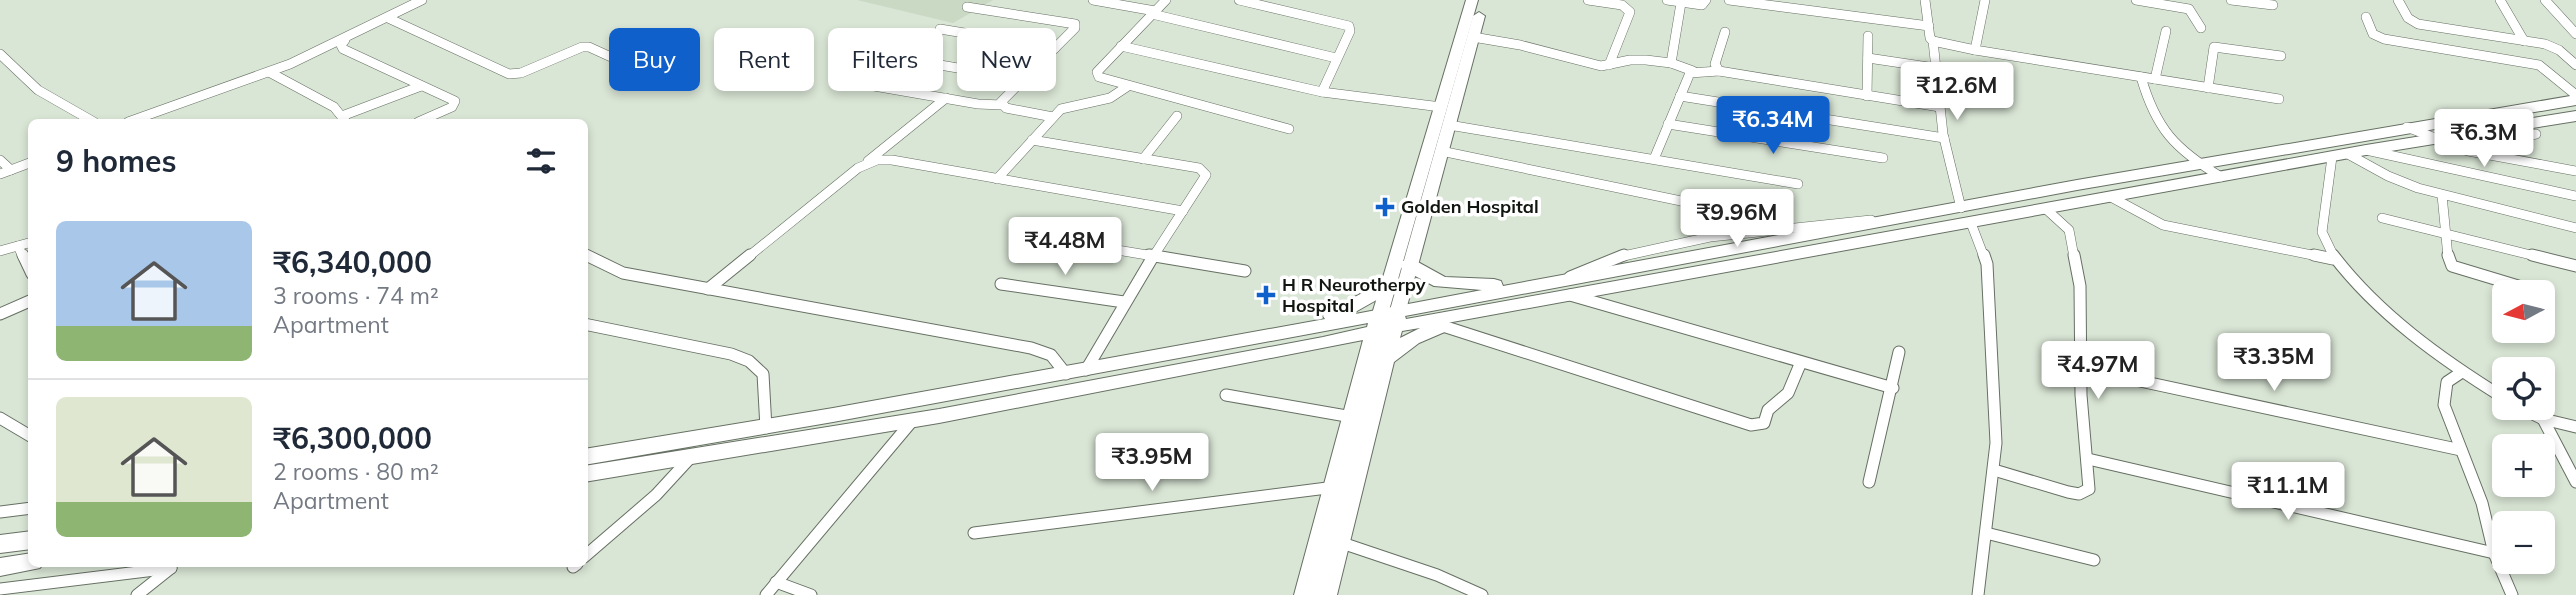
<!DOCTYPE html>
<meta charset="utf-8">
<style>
body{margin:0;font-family:Mulish,sans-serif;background:#f2f2f3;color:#1f2937;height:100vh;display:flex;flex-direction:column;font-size:26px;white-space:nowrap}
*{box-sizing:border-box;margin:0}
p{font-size:23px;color:#747a83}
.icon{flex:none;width:38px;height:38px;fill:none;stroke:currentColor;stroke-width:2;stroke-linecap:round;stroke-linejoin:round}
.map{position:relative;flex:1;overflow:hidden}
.sheet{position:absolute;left:28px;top:119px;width:560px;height:448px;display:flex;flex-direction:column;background:#fff;border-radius:10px;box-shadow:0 4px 10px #0003}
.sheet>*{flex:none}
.hud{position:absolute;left:609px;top:28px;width:665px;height:63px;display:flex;gap:14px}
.needle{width:46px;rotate:263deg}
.fabs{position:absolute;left:2492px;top:280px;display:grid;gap:14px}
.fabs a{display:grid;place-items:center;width:63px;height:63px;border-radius:10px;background:#fff;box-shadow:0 4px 10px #0003;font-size:35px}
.price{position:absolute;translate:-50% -60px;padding:0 16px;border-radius:7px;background:#fff;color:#222;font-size:23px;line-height:46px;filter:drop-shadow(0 2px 4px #0008)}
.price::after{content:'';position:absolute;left:50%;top:42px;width:21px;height:16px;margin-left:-10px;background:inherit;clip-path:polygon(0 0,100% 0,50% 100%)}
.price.current{background:#0f60ca;color:#fff}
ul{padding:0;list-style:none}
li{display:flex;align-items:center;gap:21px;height:175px;padding:0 28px}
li+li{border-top:2px solid #e0e1e3}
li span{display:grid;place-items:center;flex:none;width:196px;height:140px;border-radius:10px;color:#555}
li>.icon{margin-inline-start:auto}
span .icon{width:84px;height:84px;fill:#fffc;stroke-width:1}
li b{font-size:30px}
h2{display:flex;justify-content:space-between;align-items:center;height:84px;padding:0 28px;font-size:30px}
.pill{padding:0 24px;border-radius:10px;background:#fff;box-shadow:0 4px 10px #0003;font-size:24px;line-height:63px}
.pill.current{background:#0f60ca;color:#fff}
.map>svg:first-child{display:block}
.built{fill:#c9d9c3}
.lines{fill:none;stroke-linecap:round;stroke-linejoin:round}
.street-far1-casing{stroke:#667063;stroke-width:10}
.street-casing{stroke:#667063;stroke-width:13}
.primary-casing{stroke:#667063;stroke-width:2}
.highway-casing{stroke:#667063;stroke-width:2}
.street-far1{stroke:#fff;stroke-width:9}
.street{stroke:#fff;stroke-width:11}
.primary{fill:#fff;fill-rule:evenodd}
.highway{fill:#fff;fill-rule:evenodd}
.poi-dot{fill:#0f60ca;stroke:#fff;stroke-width:2.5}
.labels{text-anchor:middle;stroke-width:7;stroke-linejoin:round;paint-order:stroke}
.poi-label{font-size:18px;font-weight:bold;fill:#121610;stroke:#fff;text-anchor:start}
</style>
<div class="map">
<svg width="2576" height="595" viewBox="0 0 2576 595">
<rect width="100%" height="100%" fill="#d9e5d5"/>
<!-- built -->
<polygon class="built" points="857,0 993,0 953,23"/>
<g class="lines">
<defs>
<g id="street-far1">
<polyline points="1093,0 1155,11"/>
<polyline points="1166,0 1097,72 1099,77 1289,129"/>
<polyline points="1239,0 1349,26 1350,31 1322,92"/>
<polyline points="1588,0 1622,5 1630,12 1609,65"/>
<polyline points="1667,0 1702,5 1706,0"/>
<polyline points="1729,0 1929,26"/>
<polyline points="1925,0 1930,38 1933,41 1975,50"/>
<polyline points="1985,0 1975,50 2279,99"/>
<polyline points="2136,0 2189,9 2201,28"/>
<polyline points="2231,0 2273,5"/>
<polyline points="2398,0 2408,18 2418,24 2545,44 2559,50 2576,65"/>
<polyline points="2500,0 2524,41"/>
<polyline points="2545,0 2576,34"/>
<polyline points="967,7 1075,24 1075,28 1001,102 1006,108 1053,117"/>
<polyline points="1152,14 1336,58"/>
<polyline points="2366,17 2373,34 2384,39 2539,65 2576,95"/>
<polyline points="388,18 509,74 521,73 582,47 589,47 611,57"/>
<polyline points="940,29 1055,48"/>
<polyline points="1725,32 1715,64 1719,71 1940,107"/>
<polyline points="1473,37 1520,45 1601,66 1630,60 1646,60 1671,63 1693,71"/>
<polyline points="345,40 341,45 343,49 455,101 452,107 418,122"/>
<polyline points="1933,41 1943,134 1961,208"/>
<polyline points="1121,46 1322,92 1441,107"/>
<polyline points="0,54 38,90 94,122"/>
<polyline points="1868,58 1935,68"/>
<polyline points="911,60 1022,79"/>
<polyline points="1671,63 1681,3"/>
<polyline points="269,72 334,107 346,122"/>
<path d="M2141,77c15,52 34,72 80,100"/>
<polyline points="2155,79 2166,31"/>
<polyline points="874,86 978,104 1002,105"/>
<polyline points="2208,88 2214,47 2281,56"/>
<polyline points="1680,96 1944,138"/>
<polyline points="1867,96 1868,36"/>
<polyline points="342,116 421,86"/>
<polyline points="128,122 290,64 422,0"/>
<polyline points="1668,124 1883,158"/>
<polyline points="1449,125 1798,184"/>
<polyline points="2407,127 2468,151 2576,171"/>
<polyline points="1032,140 1199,168 1206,175 1153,257"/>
<polyline points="2470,149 2536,134"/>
<polyline points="2366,150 2576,196"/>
<polyline points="1441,151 1710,207 1769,226"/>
<polyline points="2348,154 2388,176 2418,188 2576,228"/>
<polyline points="2332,157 2322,232 2334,257"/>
<polyline points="1143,159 1177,116"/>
<polyline points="1654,159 1690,73 1719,71"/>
<polyline points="0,160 11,170"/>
<polyline points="868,161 946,98"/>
<polyline points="0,174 32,162"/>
<polyline points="997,179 1061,109 1110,98 1128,86"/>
<polyline points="2442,195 2448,257"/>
<polyline points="2111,197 2163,225 2322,257"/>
<polyline points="2046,209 2069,230 2074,257"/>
<polyline points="2382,218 2539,257"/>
<polyline points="1971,223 1984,257"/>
<polyline points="1039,237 1159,257"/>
<polyline points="18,246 23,257"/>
<polyline points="0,251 32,242"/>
<polyline points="584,254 590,257"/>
<polyline points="748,257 858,168 877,160 892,160 1183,211"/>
<polyline points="1619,257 1710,237 1871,220"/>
</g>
<g id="street">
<polyline points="23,255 32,274"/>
<polyline points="586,255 623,273 1031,348 1051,355 1066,374"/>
<polyline points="1149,255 1245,271"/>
<polyline points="2314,255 2333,259"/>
<path d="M2333,255c45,59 108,104 171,143"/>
<polyline points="2448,255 2452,266 2538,292"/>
<polyline points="2532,255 2576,266"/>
<polyline points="1570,277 1624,255"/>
<polyline points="1001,284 1124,302"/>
<polyline points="708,289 750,255"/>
<polyline points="1570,295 1893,388"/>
<polyline points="0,314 32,300"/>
<polyline points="584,324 731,354 749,361 763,374 766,428"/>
<polyline points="1443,326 1751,425 1764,423 1768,410 1788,393 1801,362"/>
<polyline points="2080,368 2461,450"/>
<polyline points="1086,370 1154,255"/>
<polyline points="2462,372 2447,382 2444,405 2482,503 2494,553 2512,595"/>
<polyline points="1226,395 1352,417"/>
<polyline points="2521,408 2543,419 2576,427"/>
<polyline points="0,418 32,437"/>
<polyline points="2543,419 2576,482"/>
<polyline points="2088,459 2494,553"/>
<polyline points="1994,470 2068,492 2079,494 2089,489 2081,395 2080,286 2074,255"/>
<polyline points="1869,482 1899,352"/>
<polyline points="0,512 32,508"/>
<polyline points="974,533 1335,487"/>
<polyline points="1986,533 2094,560"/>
<polyline points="1339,542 1437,575 1482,595"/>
<polyline points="584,557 656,495 691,457"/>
<polyline points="573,567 577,564"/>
<polyline points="776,582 811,595"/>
<polyline points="0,589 171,568"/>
<polyline points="137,595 171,568"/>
<polyline points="766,595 913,420"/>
<polyline points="1978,595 1996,443 1987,264 1984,255"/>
</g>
<g id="primary">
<polygon points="1466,0 1478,0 1388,314 1386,317 1374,317 1372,314"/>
<polygon points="1479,12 1485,16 1406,310 1404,313 1392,313 1390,310 1473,16"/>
</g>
<g id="highway">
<path d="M2576,95v10l-499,85 -672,126 1,3 960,-174 210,-34v10l-210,34 -919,168 3,4 -3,4 -28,12 -25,19 -57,233h-43l69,-255 -424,83 -355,59v-16l355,-57 384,-72 44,-10 1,-4 -535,99 -249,43v-16l249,-41 492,-89 -2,-3 3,-4 63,-33 7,2 3,4 -3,4 -46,26 132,-25 -48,-4 -32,-17 -2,-4 2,-4h14l29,16 49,2 7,2 2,5 574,-106zM1420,328l-20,10 2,-7z"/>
<polygon points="32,531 32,549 0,553 0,535"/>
<polygon points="32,553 32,564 43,564 40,568 0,576 0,558"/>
</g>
</defs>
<!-- street-far1 casing -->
<use href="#street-far1" class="street-far1-casing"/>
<!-- street casing -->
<use href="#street" class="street-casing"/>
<!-- primary casing -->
<use href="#primary" class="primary-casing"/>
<!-- highway casing -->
<use href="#highway" class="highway-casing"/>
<!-- street-far1 -->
<use href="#street-far1" class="street-far1"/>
<!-- street -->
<use href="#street" class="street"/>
<!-- primary -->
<use href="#primary" class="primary"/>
<!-- highway -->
<use href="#highway" class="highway"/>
</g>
<!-- markers -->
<g class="poi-dot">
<path d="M1381.5 196.5h7v7h7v7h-7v7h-7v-7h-7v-7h7z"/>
<path d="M1262.5 284.5h7v7h7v7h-7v7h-7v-7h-7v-7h7z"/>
</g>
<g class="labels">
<!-- poi labels -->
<g class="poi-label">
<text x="1401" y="213">Golden Hospital</text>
<text x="1282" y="291">H R Neurotherpy<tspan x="1282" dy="21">Hospital</tspan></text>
</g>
</g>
</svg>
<div class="fabs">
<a><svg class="needle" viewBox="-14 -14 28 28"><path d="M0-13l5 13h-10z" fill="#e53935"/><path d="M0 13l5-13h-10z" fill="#747a83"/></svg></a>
<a><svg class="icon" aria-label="locate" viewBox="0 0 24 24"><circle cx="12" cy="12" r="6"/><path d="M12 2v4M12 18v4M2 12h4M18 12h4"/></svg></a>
<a>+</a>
<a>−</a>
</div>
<b class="price" style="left:1957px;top:122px">₹12.6M</b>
<b class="price current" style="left:1773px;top:156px">₹6.34M</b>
<b class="price" style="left:2484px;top:169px">₹6.3M</b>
<b class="price" style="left:1737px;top:249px">₹9.96M</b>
<b class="price" style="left:1065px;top:277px">₹4.48M</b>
<b class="price" style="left:2274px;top:393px">₹3.35M</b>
<b class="price" style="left:2098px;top:401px">₹4.97M</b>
<b class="price" style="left:1152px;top:493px">₹3.95M</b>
<b class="price" style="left:2288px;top:522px">₹11.1M</b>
<div class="hud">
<a class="pill current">Buy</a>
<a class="pill">Rent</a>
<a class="pill">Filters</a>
<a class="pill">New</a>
</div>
<section class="sheet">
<h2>9 homes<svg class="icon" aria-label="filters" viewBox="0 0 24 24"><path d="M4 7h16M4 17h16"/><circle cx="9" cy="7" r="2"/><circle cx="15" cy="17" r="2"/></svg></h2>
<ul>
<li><span style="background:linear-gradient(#a9c7e8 75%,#8fb573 0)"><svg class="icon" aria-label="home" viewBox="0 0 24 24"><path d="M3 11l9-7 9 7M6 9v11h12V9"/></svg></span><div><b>₹6,340,000</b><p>3 rooms · 74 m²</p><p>Apartment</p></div></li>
<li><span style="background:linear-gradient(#dfe7d0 75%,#8fb573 0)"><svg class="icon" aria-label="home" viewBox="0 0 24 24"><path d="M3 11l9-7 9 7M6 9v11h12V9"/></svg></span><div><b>₹6,300,000</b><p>2 rooms · 80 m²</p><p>Apartment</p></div></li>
</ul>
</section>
</div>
